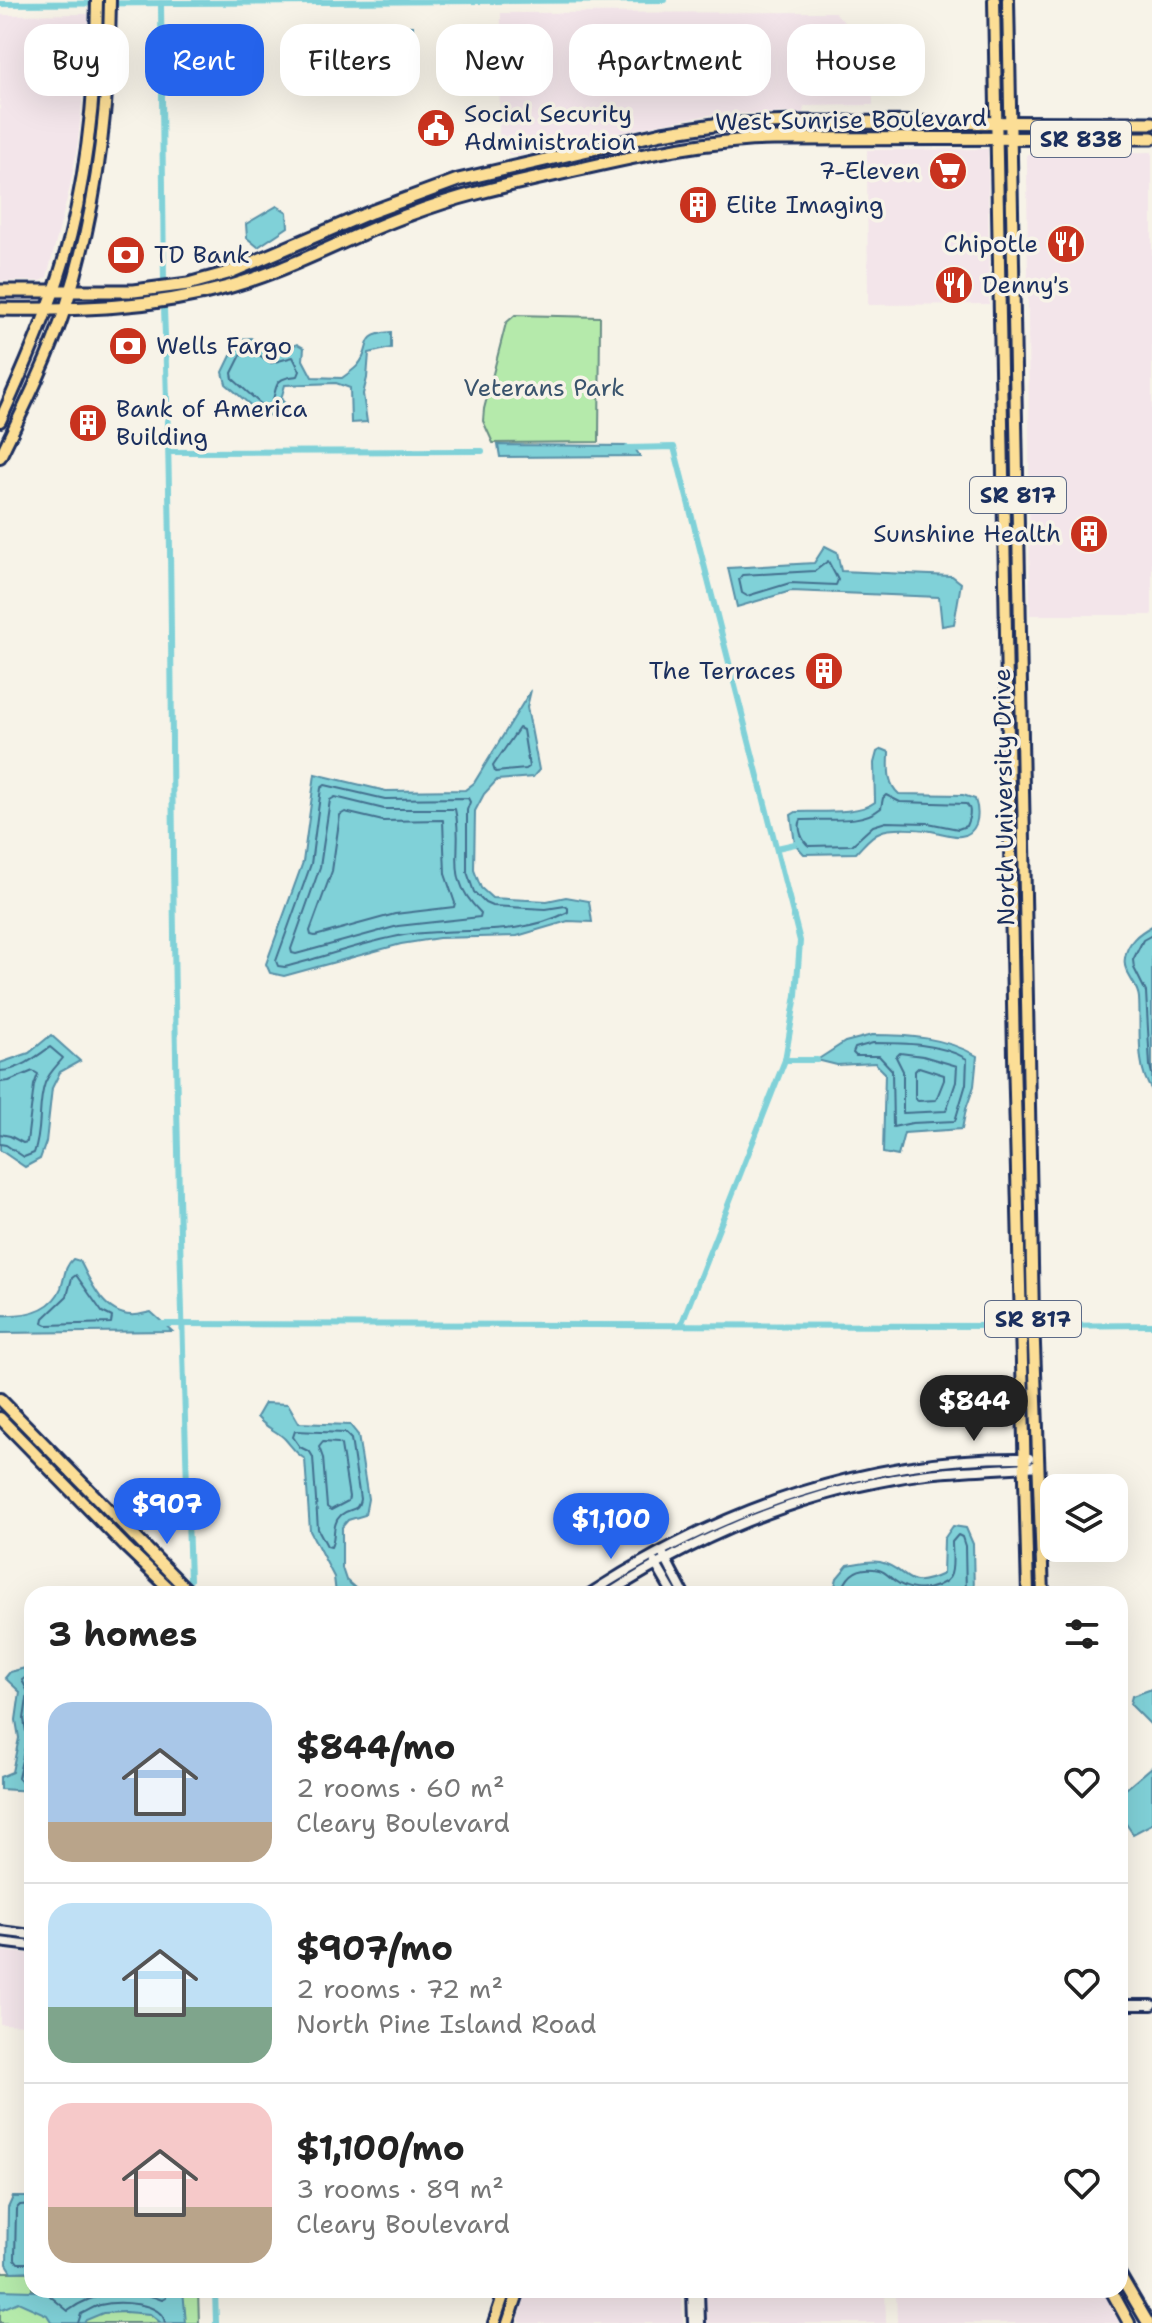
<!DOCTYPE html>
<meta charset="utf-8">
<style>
body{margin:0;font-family:"Shantell Sans",sans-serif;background:#f2f2f2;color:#222;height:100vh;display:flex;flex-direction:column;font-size:30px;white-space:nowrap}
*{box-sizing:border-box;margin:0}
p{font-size:26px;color:#767676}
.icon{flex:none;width:44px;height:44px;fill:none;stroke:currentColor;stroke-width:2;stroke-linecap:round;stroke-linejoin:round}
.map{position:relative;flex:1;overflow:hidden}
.sheet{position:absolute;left:24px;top:1586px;width:1104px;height:712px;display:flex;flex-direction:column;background:#fff;border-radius:24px;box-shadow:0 8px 32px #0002}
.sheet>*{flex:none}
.guide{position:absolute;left:24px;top:24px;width:1104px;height:72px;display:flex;gap:16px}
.fabs{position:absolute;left:1040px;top:1474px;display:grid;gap:16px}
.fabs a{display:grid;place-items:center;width:88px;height:88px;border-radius:16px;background:#fff;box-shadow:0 8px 32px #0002;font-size:40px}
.price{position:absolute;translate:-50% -68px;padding:0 18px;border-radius:28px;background:#2563eb;color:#fff;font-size:26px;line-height:52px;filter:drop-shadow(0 2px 4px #0008)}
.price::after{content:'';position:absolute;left:50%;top:48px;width:24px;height:18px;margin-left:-12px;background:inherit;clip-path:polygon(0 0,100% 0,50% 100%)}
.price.on{background:#222;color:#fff}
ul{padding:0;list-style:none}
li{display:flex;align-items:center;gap:24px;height:200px;padding:0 24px}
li+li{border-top:2px solid #e0e0e0}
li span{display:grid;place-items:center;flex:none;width:224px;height:160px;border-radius:24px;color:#555}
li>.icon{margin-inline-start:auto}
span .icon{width:96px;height:96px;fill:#fffc;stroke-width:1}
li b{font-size:34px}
h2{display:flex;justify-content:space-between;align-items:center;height:96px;padding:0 24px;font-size:34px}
.pill{padding:0 28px;border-radius:24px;background:#fff;box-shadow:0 8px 32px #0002;font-size:28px;line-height:72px}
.pill.on{background:#2563eb;color:#fff}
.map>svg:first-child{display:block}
.built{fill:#f3e5ea}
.green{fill:#b5eaab;stroke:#688c84;stroke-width:2}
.water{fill:#80d1d8;stroke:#5890a7;stroke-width:2}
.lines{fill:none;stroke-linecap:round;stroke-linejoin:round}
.shore{stroke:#43708f;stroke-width:2}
.canal{stroke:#80d1d8;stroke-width:6}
.minor-casing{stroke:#1b2f5e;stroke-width:14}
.major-casing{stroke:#1b2f5e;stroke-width:16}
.highway-casing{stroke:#1b2f5e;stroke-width:17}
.minor{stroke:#f7f3e8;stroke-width:8}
.major{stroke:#fcde96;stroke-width:10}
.highway{stroke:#fcde96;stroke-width:11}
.labels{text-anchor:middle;stroke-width:7;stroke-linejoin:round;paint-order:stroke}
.shield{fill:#f7f3e8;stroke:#5d6a87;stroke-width:2}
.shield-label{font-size:22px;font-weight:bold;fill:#1b2f5e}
.poi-label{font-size:24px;fill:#1b2f5e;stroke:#f7f3e8;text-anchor:start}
.street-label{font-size:24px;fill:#1b2f5e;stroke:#f7f3e8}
.park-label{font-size:24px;fill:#3a546d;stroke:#f7f3e8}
</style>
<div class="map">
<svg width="1152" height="2323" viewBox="0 0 1152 2323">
<rect width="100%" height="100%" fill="#f7f3e8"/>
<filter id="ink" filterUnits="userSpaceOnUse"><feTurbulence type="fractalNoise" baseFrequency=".0125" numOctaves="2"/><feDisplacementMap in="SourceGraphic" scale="16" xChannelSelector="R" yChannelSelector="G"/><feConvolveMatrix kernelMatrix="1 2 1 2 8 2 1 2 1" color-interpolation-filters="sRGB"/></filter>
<g filter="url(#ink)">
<!-- built -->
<g class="built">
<polygon points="835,12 872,53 873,105 804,106 803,113 715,114 660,124 517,156 509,154 499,138 501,13"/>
<polygon points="88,14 88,41 78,142 70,187 47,277 41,281 0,281 0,15"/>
<polygon points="988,149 989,304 868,305 867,150"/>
<polygon points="1152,152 1152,615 1030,615 1027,154"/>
<polygon points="0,1951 32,1954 32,2025 0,2024"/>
<polygon points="528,2290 682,2290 683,2323 521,2323 518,2319"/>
<polygon points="705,2290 885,2290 886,2323 706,2323"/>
<polygon points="896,2290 1103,2290 1119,2323 897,2323"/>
</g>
<!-- green -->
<g class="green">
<polygon points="515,315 600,317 599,442 493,443 483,421 484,409 506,323"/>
<polygon points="0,2272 32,2272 32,2290 198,2290 199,2323 0,2323"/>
</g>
<!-- water -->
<g class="water">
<polygon points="347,26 413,26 413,39 347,40"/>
<polygon points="277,206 287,212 288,227 258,247 247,238 246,224"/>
<path d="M391,332v16l-22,5 -2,25 -4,16 4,28 -16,1 -1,-35 -14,-5 -51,2 -4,14 11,13 -29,4 -37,-32 -3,-12 16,-33 12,-1 22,17 24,-11 7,4 -1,12 9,17 30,1c5,-4 12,-8 16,-13 16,-19 -1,-30 33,-33z"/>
<polygon points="498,445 633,446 640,456 500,457"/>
<polygon points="825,546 837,552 841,571 952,576 961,583 954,624 942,626 939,597 791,591 737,607 728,568 814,563"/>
<polygon points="531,690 527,707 539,770 533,777 497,780 484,794 475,811 474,870 481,888 492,898 547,901 566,897 589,901 592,922 568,921 517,936 439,938 401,944 284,976 270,973 266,964 303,862 315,774 386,791 465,790 474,783"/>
<path d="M882,749l7,3c0,14 -3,31 10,42l64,1 12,4c3,9 4,16 1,25 -8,20 -29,10 -45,7 -11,-2 -40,-4 -51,1 -9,3 -17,14 -24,21l-52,1 -9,-10 -4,-29 5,-3c20,-1 63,3 79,-10l-1,-39 3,-11z"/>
<path d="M1152,926v164c-17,-21 -11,-65 -13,-92 -1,-15 -17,-25 -14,-40 2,-16 14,-25 27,-32z"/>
<polygon points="51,1035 80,1061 60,1072 52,1088 46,1142 40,1159 25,1167 0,1150 0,1063 29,1053"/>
<path d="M872,1035c36,0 73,2 105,21l-3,30 -8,23 -4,20 -58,4 -6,23 -15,-3 2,-80 -10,-10 -38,2 -20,-5 28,-18z"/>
<path d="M73,1259l7,2c11,22 24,53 51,54 6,1 14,-2 20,-3l21,19 -172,2v-18c23,1 51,-2 61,-27 4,-11 3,-21 12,-29z"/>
<path d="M265,1403l23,1 11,19 51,2 8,10 10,64 -3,16 -17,5 -6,7v41l4,12 16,14h-26l-2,-17 -24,-46 -5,-72c-10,-6 -12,-11 -20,-20 -9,-9 -18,-10 -28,-22z"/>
<path d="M953,1526l13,2 7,16 1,50h-141l4,-16 11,-13c10,-2 23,-5 32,-3 30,7 23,31 63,12l1,-35z"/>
<polygon points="32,1659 32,1791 0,1789 0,1777 12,1772 19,1738 16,1720 20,1692 5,1678 10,1672 25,1668"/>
<polygon points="1152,1689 1152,1726 1130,1704 1132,1696"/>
<polygon points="1152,1767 1152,1824 1133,1834 1120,1815 1120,1794"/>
<polygon points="13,2197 32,2197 32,2271 12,2272 7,2264 8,2208"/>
<polygon points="0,2290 64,2292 141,2290 146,2294 154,2290 183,2290 186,2323 161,2323 150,2314 125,2312 103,2313 86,2320 84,2323 52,2323 47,2315 18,2302 0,2310"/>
</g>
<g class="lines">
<!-- shore -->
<g class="shore">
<path d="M247,347l24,16 22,-6 7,14 -2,5c-27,2 -20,11 -27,31h-7l-31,-28 -1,-6 12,-24z"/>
<polygon points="828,561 838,580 836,585 790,583 747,596 742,593 739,579 742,575 815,571"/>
<polygon points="519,728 523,730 529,767 526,769 495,772 493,766"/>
<path d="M325,785l60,14 83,-1 2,4 -3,8v62l7,20 11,11 7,3 54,3 19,-3 3,2v4c-49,26 -111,15 -164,23 -40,7 -80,22 -119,32l-7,-1 -2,-5 35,-97 10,-76z"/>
<path d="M886,795l14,7 66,2c7,5 3,15 0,22l-8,3 -30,-6 -42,-1 -13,4 -21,19 -43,1c-7,-5 -12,-18 -8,-26 25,-2 60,5 80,-12l2,-10z"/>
<path d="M335,797l49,12h71c10,43 -13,66 26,104l-1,4 -82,9 -102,28 -4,-1 -1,-4 29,-82 10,-67z"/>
<polygon points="345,812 383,821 443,820 445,874 455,903 454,907 395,914 315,936 311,935 310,931 332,871 340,815"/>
<polyline points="1152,935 1143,940 1133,960 1134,968 1146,992 1150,1066 1152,1074"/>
<path d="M873,1043c30,0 67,0 94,16l-1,25 -11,37 -43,2 -19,4 -1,-57 -13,-14h-23l-3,-3 2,-5z"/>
<polygon points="900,1053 923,1056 957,1066 956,1082 946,1111 903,1113 903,1071 896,1057"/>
<polygon points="919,1067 944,1075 944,1080 936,1100 918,1101 915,1099 915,1071"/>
<path d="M0,1071c19,-1 35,-13 50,-24l13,11c-6,8 -13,13 -18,25 -8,22 -2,47 -11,70l-10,4 -18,-12 -6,-1"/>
<polyline points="0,1082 9,1081 33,1071 38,1074 34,1085 27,1142 23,1143 10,1136 0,1134"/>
<polygon points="76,1275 102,1312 112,1317 111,1323 47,1325 43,1323 44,1318 67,1296 72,1278"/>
<path d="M295,1431l50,2 6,6 9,60c-2,14 -10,8 -19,16 -10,9 -5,23 -10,32l-4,-1 -9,-17 -5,-72 -3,-5 -10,-5 -7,-10z"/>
<polygon points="323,1442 338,1443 341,1445 349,1497 348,1501 331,1510 327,1507 323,1458 319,1447"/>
<path d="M841,1594c5,-19 17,-29 38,-24 7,2 10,7 16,11 12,9 28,11 42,5 6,-3 12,-5 14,-12 3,-9 1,-22 1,-32l6,-7 4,2 3,9 1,48"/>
<polyline points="32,1673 22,1680 28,1692 24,1719 27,1738 18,1778 21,1781 32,1783"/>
<polyline points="32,2204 20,2205 16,2209 15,2259 18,2263 32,2263"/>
<path d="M50,2290v6l18,15c25,-19 64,-24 94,-11l4,-2v-8"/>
<path d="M78,2323l3,-9c6,-3 12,-7 19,-9 17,-4 62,-4 65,18"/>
</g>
<!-- canal -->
<g class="canal">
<polyline points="161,3 164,282"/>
<polyline points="0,4 664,0"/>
<path d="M164,308c8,209 7,418 10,627 3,215 9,430 16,645"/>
<polyline points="628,448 674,447 800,941 796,995 785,1060 681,1325"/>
<polyline points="170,452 482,451"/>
<polyline points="777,848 795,844"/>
<polyline points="785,1060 817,1060"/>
<polyline points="160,1324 1012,1326"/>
<polyline points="1040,1326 1152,1325"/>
<polyline points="215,2290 216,2323"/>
</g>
<defs>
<g id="minor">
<polyline points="664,1556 684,1594"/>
<polyline points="655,1563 673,1594"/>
<path d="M589,1594c132,-86 281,-139 440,-136"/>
<path d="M608,1594c87,-56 184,-97 286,-115 48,-9 97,-9 145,-13"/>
<polyline points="0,1931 32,1935"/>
<polyline points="0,1942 32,1946"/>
<polyline points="1120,2005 1152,2005"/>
<polyline points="692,2290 693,2323"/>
<polyline points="699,2290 700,2323"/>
</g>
<g id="major">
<polyline points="994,0 1014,1056 1028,1594"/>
<polyline points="1008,0 1033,1317 1043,1594"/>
<path d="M0,421c21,-46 42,-94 58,-142 29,-89 38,-186 39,-279"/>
<path d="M0,457c24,-49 49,-99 66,-151 32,-98 43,-204 44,-306"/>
<polyline points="0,1399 191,1594"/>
<polyline points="0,1418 125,1546 175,1594"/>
<polyline points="1120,2275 1148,2323"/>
<polyline points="1111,2290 1129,2323"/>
<polyline points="494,2323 505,2290"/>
<polyline points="508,2323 519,2290"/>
</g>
<g id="highway">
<polyline points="0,291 134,291 188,284 228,273 371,212 458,180 662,133 714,125 796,122 1152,123"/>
<path d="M0,309c78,1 153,-1 228,-22 62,-17 119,-50 180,-72 59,-23 120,-34 181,-48 62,-14 122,-27 185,-28l378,-1"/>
</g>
</defs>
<!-- minor casing -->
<use href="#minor" class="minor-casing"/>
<!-- major casing -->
<use href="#major" class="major-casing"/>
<!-- highway casing -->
<use href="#highway" class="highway-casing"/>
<!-- minor -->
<use href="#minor" class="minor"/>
<!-- major -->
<use href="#major" class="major"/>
<!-- highway -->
<use href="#highway" class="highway"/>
</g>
</g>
<!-- icons -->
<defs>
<symbol id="civic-disc" viewBox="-11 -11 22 22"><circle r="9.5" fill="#c8321e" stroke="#f7f3e8"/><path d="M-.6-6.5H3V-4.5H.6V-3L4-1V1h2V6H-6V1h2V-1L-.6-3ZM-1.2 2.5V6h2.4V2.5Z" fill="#fff"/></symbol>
<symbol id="supermarket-disc" viewBox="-11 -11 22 22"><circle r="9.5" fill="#c8321e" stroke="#f7f3e8"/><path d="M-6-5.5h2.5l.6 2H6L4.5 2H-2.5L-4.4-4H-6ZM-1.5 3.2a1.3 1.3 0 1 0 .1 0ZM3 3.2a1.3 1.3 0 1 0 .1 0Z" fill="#fff"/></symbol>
<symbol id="building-disc" viewBox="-11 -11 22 22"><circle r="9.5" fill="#c8321e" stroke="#f7f3e8"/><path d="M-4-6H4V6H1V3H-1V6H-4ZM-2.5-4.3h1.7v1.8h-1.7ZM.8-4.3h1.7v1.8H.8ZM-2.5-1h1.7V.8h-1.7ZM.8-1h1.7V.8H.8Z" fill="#fff"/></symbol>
<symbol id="restaurant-disc" viewBox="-11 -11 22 22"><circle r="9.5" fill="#c8321e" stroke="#f7f3e8"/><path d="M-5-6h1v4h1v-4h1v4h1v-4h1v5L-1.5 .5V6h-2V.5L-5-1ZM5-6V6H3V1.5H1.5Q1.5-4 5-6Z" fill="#fff"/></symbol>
<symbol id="bank-disc" viewBox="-11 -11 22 22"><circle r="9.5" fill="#c8321e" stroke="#f7f3e8"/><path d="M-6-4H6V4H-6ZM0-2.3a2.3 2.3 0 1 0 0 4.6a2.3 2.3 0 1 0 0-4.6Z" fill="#fff"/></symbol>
</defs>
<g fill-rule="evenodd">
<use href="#civic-disc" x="414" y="106" width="44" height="44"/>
<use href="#supermarket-disc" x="926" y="149" width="44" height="44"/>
<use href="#building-disc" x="676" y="183" width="44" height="44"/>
<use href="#restaurant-disc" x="1044" y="222" width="44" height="44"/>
<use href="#bank-disc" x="104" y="233" width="44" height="44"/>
<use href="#restaurant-disc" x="932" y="263" width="44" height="44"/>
<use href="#bank-disc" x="106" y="324" width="44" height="44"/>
<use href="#building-disc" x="66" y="401" width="44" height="44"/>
<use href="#building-disc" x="1067" y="512" width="44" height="44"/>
<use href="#building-disc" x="802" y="649" width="44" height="44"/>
</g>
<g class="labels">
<!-- shield labels -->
<g class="shield">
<rect x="1031" y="121" width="100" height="36" rx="6"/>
<rect x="970" y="477" width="96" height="36" rx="6"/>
<rect x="985" y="1301" width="96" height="36" rx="6"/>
</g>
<g class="shield-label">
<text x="1081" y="147">SR 838</text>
<text x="1018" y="503">SR 817</text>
<text x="1033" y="1327">SR 817</text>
</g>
<!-- poi labels -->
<g class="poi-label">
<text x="464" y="122">Social Security<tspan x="464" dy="28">Administration</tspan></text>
<text x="920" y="179" text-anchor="end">7-Eleven</text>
<text x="726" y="213">Elite Imaging</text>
<text x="1038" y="252" text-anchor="end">Chipotle</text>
<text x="154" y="263">TD Bank</text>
<text x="982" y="293">Denny's</text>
<text x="156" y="354">Wells Fargo</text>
<text x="116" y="417">Bank of America<tspan x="116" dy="28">Building</tspan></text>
<text x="1061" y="542" text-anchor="end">Sunshine Health</text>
<text x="796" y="679" text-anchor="end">The Terraces</text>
</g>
<!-- street labels -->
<g class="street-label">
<text transform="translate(851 120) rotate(-1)" y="8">West Sunrise Boulevard</text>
<text transform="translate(1004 797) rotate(-91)" y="8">North University Drive</text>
</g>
<!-- park labels -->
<g class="park-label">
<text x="544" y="396">Veterans Park</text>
</g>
</g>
</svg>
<div class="fabs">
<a><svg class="icon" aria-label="layers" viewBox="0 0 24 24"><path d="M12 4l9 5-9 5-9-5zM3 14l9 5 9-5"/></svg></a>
</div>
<b class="price on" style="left:974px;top:1443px">$844</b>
<b class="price" style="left:167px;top:1546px">$907</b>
<b class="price" style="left:611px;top:1561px">$1,100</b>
<div class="guide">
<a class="pill">Buy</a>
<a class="pill on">Rent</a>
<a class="pill">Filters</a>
<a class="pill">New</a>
<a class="pill">Apartment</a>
<a class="pill">House</a>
</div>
<section class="sheet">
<h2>3 homes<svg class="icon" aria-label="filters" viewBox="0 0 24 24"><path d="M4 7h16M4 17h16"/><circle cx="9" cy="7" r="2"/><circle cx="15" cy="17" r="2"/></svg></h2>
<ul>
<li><span style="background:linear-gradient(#a9c7e8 75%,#b9a48a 0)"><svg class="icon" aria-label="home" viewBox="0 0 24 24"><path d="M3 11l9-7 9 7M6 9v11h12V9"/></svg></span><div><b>$844/mo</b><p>2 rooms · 60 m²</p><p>Cleary Boulevard</p></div><svg class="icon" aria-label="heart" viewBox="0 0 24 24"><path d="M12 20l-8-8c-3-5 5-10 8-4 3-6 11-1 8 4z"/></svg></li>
<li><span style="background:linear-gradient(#bfe0f5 65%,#7fa58c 0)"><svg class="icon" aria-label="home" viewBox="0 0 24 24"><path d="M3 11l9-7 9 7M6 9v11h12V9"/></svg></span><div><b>$907/mo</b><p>2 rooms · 72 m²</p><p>North Pine Island Road</p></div><svg class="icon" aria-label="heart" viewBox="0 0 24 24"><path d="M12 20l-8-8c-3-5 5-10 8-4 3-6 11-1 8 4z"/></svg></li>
<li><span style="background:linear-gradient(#f6c9c9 65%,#b9a48a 0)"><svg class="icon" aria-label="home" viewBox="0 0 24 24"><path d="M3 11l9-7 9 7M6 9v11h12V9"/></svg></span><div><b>$1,100/mo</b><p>3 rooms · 89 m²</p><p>Cleary Boulevard</p></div><svg class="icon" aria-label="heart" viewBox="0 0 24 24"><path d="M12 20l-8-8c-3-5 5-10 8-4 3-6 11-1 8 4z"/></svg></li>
</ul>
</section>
</div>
